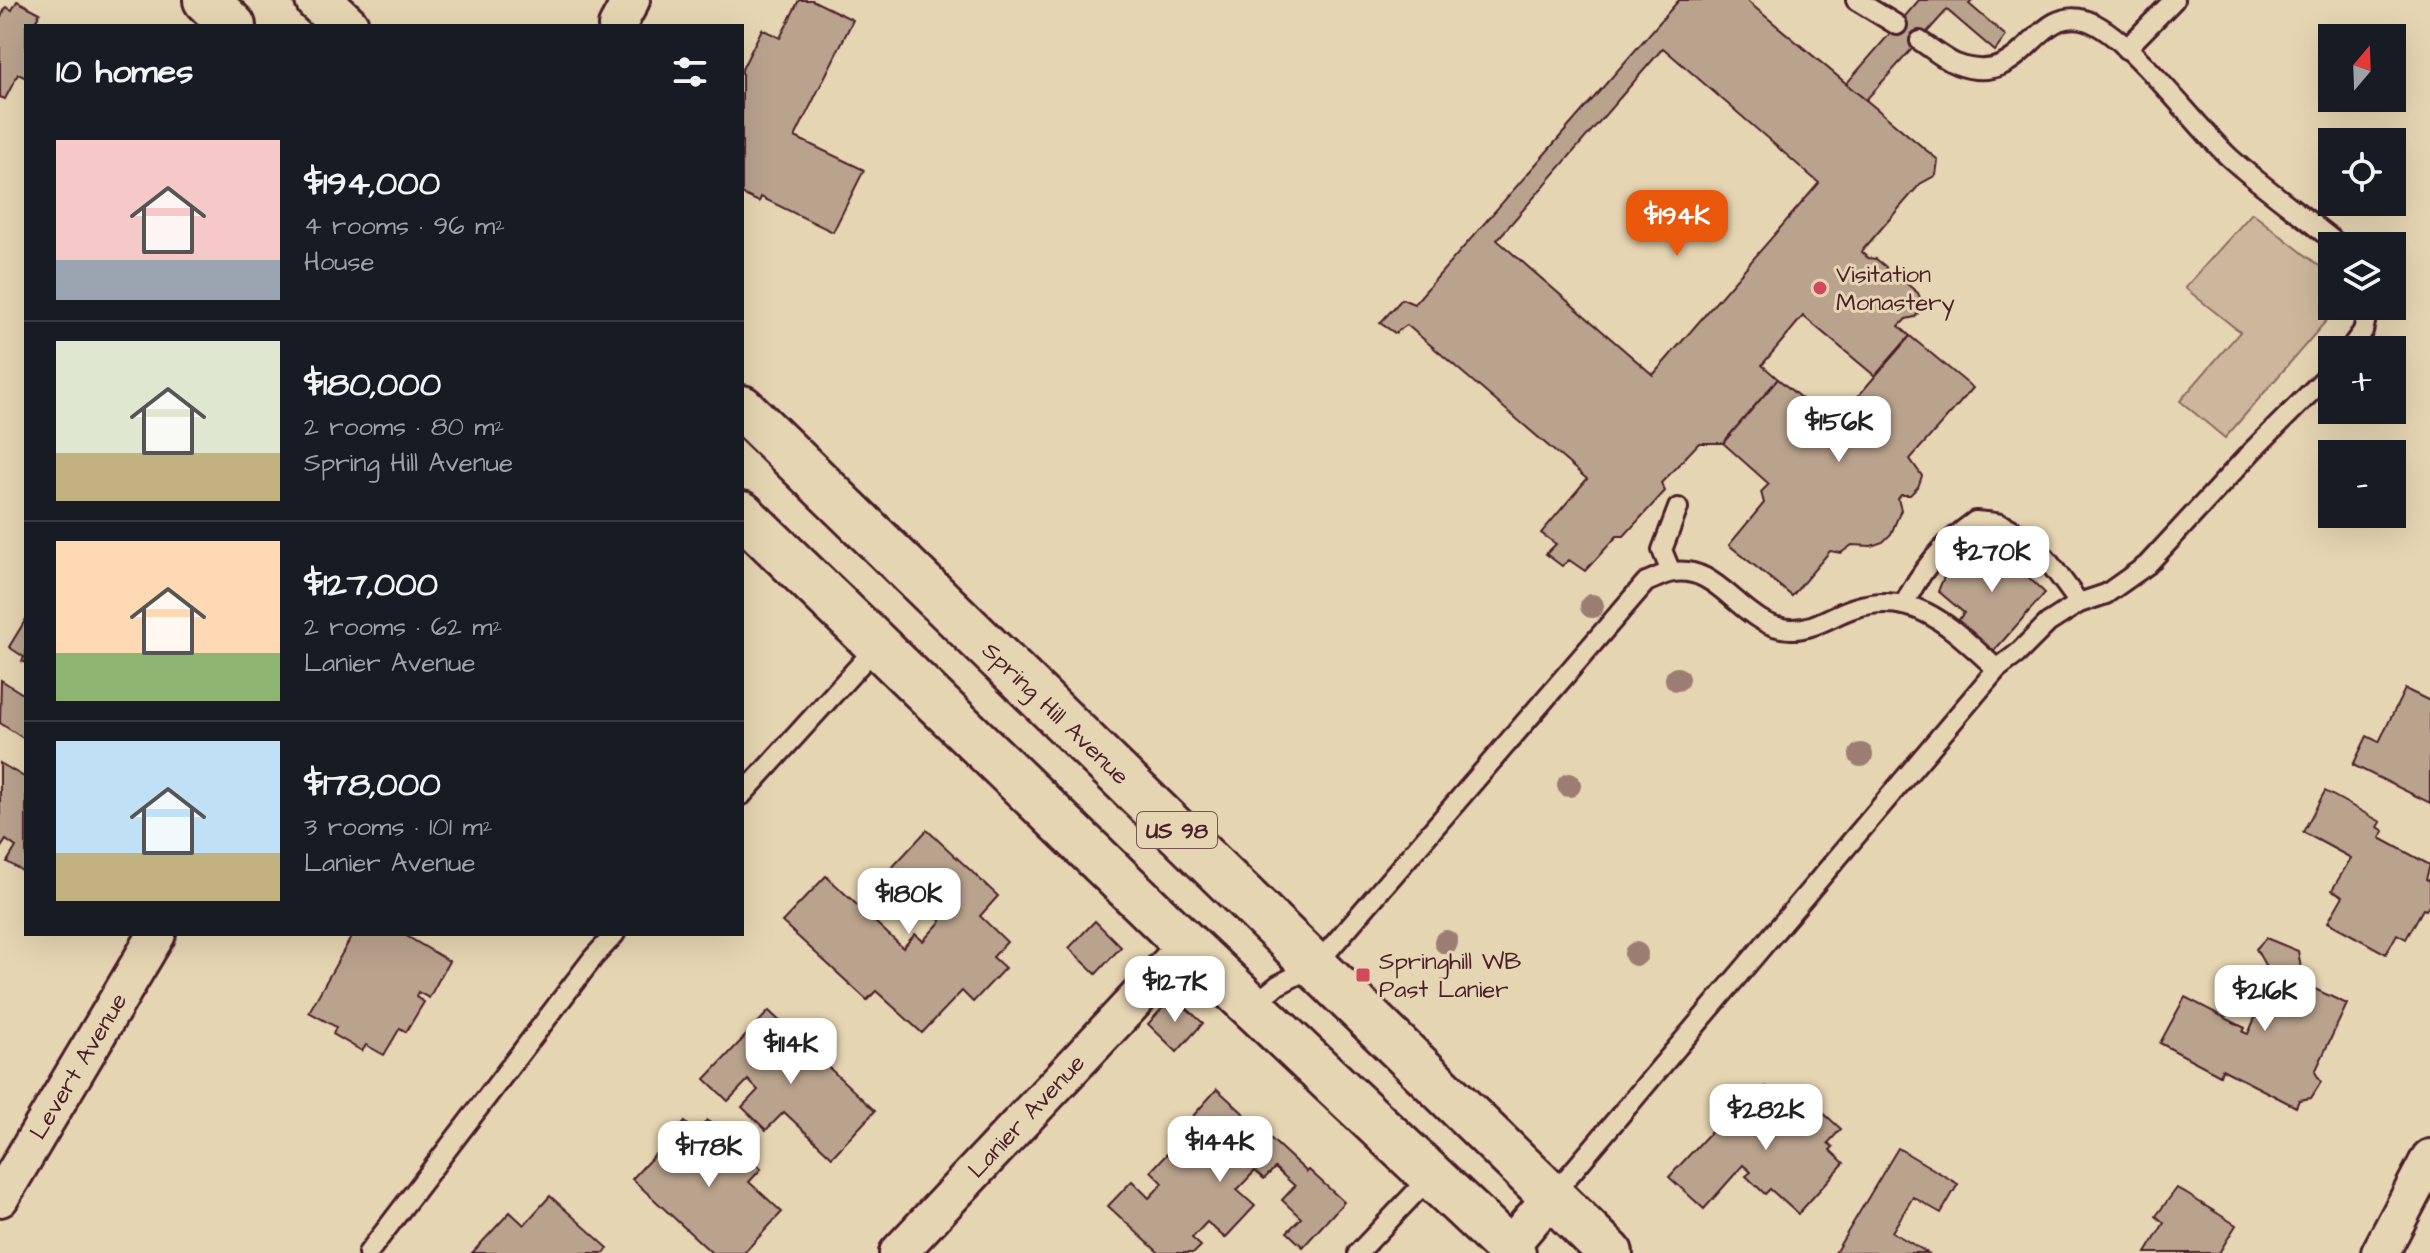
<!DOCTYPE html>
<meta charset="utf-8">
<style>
body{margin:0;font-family:"Architects Daughter",sans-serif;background:#20242c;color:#f1f3f6;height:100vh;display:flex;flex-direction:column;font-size:30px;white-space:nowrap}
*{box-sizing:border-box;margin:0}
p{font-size:26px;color:#9ea1a6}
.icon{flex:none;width:44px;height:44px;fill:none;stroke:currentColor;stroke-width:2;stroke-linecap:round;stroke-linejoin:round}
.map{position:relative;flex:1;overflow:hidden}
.sheet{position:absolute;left:24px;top:24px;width:720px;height:912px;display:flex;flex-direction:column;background:#171b24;border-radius:0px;box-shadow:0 8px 32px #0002}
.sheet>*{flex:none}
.needle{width:52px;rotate:19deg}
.tools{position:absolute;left:2318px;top:24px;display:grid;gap:16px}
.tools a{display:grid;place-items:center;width:88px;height:88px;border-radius:0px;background:#171b24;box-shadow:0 8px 32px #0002;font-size:40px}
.price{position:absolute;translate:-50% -68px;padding:0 18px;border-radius:16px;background:#fff;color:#222;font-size:26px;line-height:52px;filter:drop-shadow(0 2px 4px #0008)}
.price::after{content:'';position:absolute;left:50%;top:48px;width:24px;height:18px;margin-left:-12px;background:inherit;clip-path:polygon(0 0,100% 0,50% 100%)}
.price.current{background:#ea580c;color:#fff}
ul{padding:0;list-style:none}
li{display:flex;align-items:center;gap:24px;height:200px;padding:0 32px}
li+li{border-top:2px solid #363941}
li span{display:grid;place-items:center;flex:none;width:224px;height:160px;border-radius:0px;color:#555}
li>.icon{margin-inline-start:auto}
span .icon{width:96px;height:96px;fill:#fffc;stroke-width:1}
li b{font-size:34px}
h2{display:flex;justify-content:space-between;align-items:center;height:96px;padding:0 32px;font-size:34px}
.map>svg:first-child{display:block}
.green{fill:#cdb79c;stroke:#8c6b64;stroke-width:2}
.building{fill:#baa38d;stroke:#4a1f2b;stroke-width:2;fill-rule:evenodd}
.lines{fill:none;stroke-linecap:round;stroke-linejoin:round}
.service-casing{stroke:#4a1f2b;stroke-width:24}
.minor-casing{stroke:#4a1f2b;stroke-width:42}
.primary-casing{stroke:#4a1f2b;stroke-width:50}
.service{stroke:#e6d5b2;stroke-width:18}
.minor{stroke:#e6d5b2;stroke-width:36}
.primary{stroke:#e6d5b2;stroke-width:44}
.tree{fill:#9b7e71}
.poi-dot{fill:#d1495b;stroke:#e6d5b2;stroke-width:3}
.labels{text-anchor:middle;stroke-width:6;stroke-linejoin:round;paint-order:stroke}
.shield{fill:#e6d5b2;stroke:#795654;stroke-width:2}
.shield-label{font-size:22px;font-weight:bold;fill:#4a1f2b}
.poi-label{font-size:24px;fill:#4a1f2b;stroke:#e6d5b2;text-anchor:start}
.street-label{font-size:24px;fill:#4a1f2b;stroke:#e6d5b2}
</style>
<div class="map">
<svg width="2430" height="1253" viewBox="0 0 2430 1253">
<rect width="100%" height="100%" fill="#e6d5b2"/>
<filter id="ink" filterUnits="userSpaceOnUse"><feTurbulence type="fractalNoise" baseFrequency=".0125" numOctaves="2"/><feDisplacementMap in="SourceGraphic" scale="16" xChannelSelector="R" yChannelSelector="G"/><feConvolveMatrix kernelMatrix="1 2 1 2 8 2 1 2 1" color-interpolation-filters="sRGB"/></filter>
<g filter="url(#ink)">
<!-- green -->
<polygon class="green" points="2252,213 2332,276 2332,306 2339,306 2225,438 2180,401 2240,332 2185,288"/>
<!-- building -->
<g class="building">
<polygon points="799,0 812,0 853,20 795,137 864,170 833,232 761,197 759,202 742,194 742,69 762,29 780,38"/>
<path d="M1679,0h67l192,160 -2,15 -16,9 -59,68 7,6 8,1 10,8 1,9 8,6 11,1 12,10 4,9 -2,9 -5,6 -9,2 -7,7 11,10 -35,40 -72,-60 -41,49 16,14 -55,64h-24l-38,40 4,8 -41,45h-7l-32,35 -16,-11 -7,6 -16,-12 10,-10 -15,-11 46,-54 -180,-154 -12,8 -15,-10 22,-24 12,5zM1663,48l156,135 -166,192 -156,-135z"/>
<polygon points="1919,0 1973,0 1969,4 2006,36 1995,51 1947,10 1866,100 1846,84"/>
<polygon points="17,1 40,13 36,20 42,24 40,26 26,26 26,78 18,74 5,99 0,97 0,19 6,7 12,10"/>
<polygon points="1910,336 1973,388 1910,459 1922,476 1918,487 1910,495 1901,495 1898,499 1901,510 1891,534 1883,542 1871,546 1852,545 1841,553 1830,551 1792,596 1729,545 1764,503 1761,492 1769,484 1723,443 1778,379 1833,425"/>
<polygon points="1996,538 2029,565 2023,572 2045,593 1993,652 1957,622 1964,613 1938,591 1947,570 1966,569"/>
<polygon points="26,619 26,663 22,661 24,657 9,647"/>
<polygon points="1,680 26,696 26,740 0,723"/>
<polygon points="2405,689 2430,701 2430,803 2353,765 2367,736 2379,742"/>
<polygon points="0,763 26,778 26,873 7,862 16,847 6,840 0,849"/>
<polygon points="2325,791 2381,822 2378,827 2384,831 2380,838 2430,865 2426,879 2430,881 2430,903 2426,910 2423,909 2406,939 2397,934 2386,954 2328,922 2343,896 2332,890 2351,858 2303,832"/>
<polygon points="927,830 998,896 980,916 1007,942 993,957 1005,968 973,1002 962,991 922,1033 876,991 867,1000 782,922 826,876 903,948 915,934 923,941 941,921 888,872"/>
<polygon points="1095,921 1121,947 1096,974 1069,948"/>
<polygon points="353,934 403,934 449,961 429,998 418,992 416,997 424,1002 406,1032 400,1028 384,1055 366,1045 362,1051 333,1034 336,1027 309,1012"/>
<polygon points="2266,938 2298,951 2304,984 2347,1004 2315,1072 2321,1082 2311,1098 2299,1100 2296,1107 2222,1069 2220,1075 2160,1043 2185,997 2245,1028 2243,1032 2248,1034 2262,1002 2271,1006 2279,990 2256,949"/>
<polygon points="1173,996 1203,1023 1177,1052 1148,1024"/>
<polygon points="769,1011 875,1111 832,1157 784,1112 766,1130 742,1107 758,1090 748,1080 728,1101 705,1079"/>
<polygon points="1766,1087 1786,1104 1798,1090 1841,1129 1828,1143 1833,1147 1830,1150 1844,1163 1798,1214 1770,1189 1765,1194 1746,1176 1751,1172 1743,1165 1704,1209 1669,1177 1719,1123 1727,1131"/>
<polygon points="1217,1089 1307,1172 1309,1170 1344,1202 1303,1247 1287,1232 1301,1218 1282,1200 1295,1186 1275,1168 1264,1179 1255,1171 1237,1190 1255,1206 1225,1238 1207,1222 1192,1238 1201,1246 1194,1253 1159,1253 1108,1206 1132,1181 1149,1198 1163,1183 1151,1171 1178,1142 1182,1139 1193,1150 1211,1132 1193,1116"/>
<polygon points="707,1120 761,1169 749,1182 782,1212 744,1253 712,1253 632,1179 685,1122 696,1133"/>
<polygon points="1898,1148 1958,1184 1941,1213 1913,1197 1892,1232 1928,1253 1835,1253"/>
<polygon points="2177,1188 2236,1225 2219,1253 2146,1253 2164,1223 2156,1216"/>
<polygon points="550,1196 608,1248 604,1253 472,1253 510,1212 524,1225"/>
</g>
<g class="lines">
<defs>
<g id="service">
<polyline points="1856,0 1897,25"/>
<path d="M1920,41c11,7 24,18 36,23 70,27 76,-59 129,-44 42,12 109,105 145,138 35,31 74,58 110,88"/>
<polyline points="2126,49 2174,0"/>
<polyline points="2349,350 2363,331 2369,306"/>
<polyline points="1671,572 1662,550 1678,508"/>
<path d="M1904,605c16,-35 40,-62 71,-84 8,1 18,1 25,3 34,11 59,52 79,79"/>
<polyline points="742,795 879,644"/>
<path d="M1252,1006l26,-21 38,-20 330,-383c8,-3 15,-7 23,-9 51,-12 72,55 122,56 23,1 43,-15 63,-21 64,-20 100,23 143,61"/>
<polyline points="1551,1197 1997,669 2017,654 2048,623 2079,603 2106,594 2147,565 2252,451 2332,371"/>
<polyline points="368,1253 593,958 615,934"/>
<polyline points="1358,1253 1431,1176"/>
</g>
<g id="minor">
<polyline points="617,26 631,0"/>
<polyline points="0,1198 157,934"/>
<polyline points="1508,1248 1551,1197"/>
<polyline points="898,1253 1187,945"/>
<polyline points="2380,1253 2430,1158"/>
</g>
<g id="primary">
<polyline points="206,0 233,26"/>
<polyline points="318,0 346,26"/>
<polyline points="742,408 1610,1253"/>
<polyline points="742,514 1187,945 1513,1253"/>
</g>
</defs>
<!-- service casing -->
<use href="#service" class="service-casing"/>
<!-- minor casing -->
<use href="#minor" class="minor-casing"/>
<!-- primary casing -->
<use href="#primary" class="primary-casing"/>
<!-- service -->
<use href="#service" class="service"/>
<!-- minor -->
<use href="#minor" class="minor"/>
<!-- primary -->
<use href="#primary" class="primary"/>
</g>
<!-- trees -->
<g class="tree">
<circle cx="1592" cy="606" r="12"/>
<circle cx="1677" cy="679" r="12"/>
<circle cx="1861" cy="755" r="12"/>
<circle cx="1569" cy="785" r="12"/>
<circle cx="1446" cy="942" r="12"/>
<circle cx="1636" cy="954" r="12"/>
</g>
</g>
<!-- markers -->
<g class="poi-dot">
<circle cx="1820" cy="288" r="8"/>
<rect x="1355" y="967" width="16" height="16" rx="4"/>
</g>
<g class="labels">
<!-- shield labels -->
<rect class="shield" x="1137" y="812" width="80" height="36" rx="6"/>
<g class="shield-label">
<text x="1177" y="838">US 98</text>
</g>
<!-- poi labels -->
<g class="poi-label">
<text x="1836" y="282">Visitation<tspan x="1836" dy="28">Monastery</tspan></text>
<text x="1379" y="969">Springhill WB<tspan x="1379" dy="28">Past Lanier</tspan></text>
</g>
<!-- street labels -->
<g class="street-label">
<text transform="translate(1056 713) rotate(44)" y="8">Spring Hill Avenue</text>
<text transform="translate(78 1066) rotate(-59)" y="8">Levert Avenue</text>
<text transform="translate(1026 1116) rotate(-47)" y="8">Lanier Avenue</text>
</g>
</g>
</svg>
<div class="tools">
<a><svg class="needle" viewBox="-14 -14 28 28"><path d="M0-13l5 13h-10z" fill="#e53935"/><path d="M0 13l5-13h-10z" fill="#9ea1a6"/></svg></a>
<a><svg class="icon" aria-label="locate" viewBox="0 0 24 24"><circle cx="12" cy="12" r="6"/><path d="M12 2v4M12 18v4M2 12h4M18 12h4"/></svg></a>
<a><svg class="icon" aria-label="layers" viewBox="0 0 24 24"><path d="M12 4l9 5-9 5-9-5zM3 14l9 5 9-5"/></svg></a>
<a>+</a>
<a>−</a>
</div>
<b class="price current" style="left:1677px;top:258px">$194K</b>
<b class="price" style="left:1839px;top:464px">$156K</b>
<b class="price" style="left:1992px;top:594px">$270K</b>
<b class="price" style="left:909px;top:936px">$180K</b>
<b class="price" style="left:1175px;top:1024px">$127K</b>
<b class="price" style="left:2265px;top:1033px">$216K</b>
<b class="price" style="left:791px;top:1086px">$114K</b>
<b class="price" style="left:1766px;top:1152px">$282K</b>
<b class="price" style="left:1220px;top:1184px">$144K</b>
<b class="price" style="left:709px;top:1189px">$178K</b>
<section class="sheet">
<h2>10 homes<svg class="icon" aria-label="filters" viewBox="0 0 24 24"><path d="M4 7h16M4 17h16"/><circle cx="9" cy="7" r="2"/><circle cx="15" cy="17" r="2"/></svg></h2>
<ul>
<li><span style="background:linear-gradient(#f6c9c9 75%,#9aa5b1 0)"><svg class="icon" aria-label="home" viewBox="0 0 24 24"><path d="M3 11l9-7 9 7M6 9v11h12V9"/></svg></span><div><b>$194,000</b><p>4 rooms · 96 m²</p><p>House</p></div></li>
<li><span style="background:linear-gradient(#dfe7d0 70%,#c2b280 0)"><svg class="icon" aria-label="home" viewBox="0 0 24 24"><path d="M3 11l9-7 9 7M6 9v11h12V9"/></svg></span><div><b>$180,000</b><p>2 rooms · 80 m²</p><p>Spring Hill Avenue</p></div></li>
<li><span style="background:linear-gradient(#ffd9b3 70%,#8fb573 0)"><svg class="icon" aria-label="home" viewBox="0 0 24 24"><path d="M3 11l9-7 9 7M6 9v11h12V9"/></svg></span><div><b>$127,000</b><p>2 rooms · 62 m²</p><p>Lanier Avenue</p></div></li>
<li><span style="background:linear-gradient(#bfe0f5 70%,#c2b280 0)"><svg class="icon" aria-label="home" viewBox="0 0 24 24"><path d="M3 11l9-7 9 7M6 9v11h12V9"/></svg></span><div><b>$178,000</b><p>3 rooms · 101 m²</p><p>Lanier Avenue</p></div></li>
</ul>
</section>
</div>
